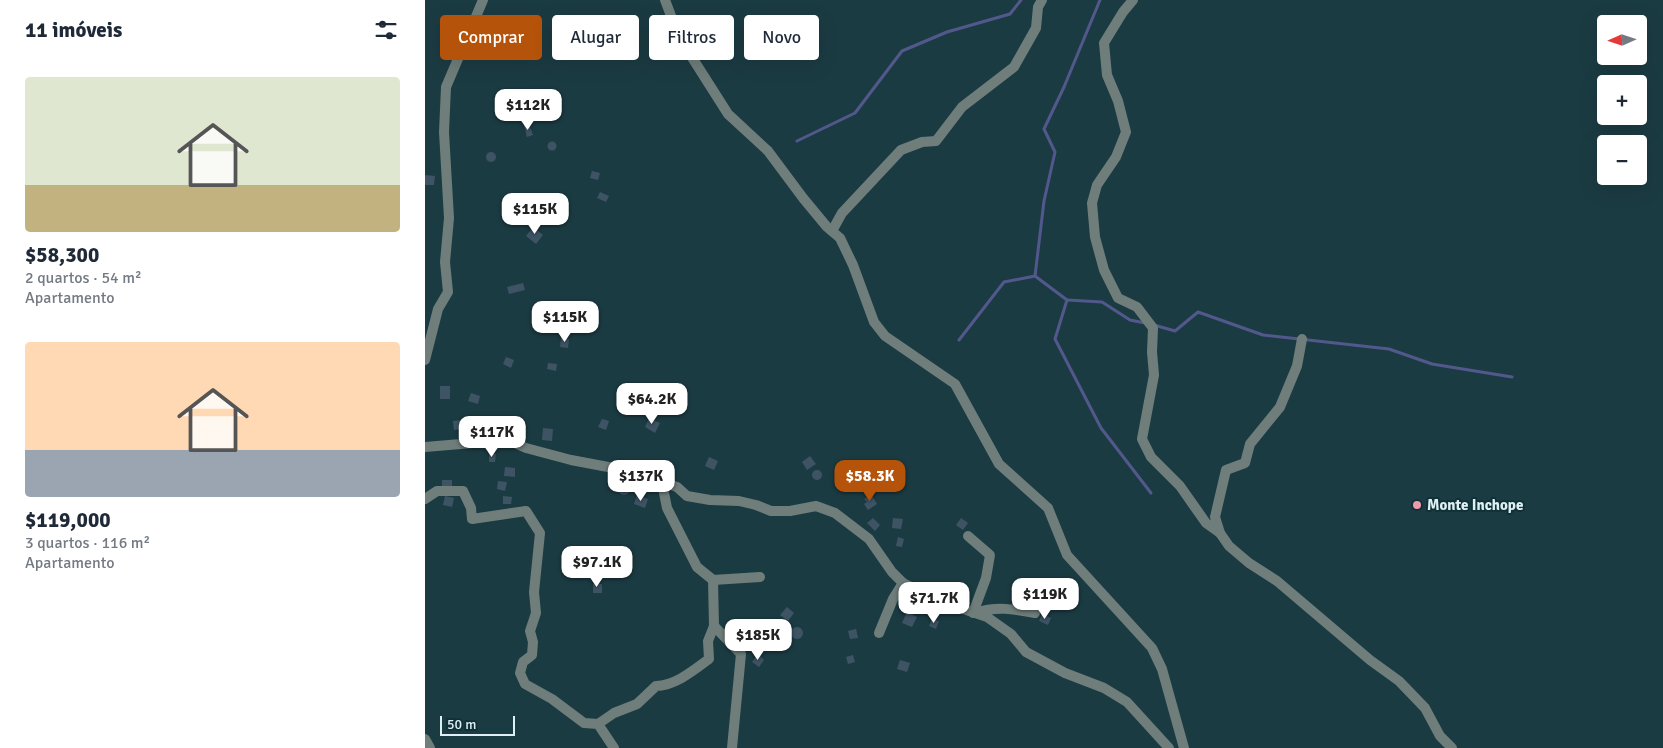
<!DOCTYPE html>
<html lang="pt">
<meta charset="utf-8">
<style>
body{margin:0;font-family:Signika,sans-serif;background:#f2f2f3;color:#1f2937;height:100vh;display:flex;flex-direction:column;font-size:19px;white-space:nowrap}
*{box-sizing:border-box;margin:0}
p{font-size:16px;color:#747a83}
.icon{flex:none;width:28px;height:28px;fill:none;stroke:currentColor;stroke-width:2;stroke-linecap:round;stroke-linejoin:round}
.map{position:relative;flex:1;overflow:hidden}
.drawer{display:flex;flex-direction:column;background:#fff;width:425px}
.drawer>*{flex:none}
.banner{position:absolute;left:15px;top:15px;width:475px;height:45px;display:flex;gap:10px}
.needle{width:32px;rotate:267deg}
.fabs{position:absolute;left:1172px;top:15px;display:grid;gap:10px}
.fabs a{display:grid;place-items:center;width:50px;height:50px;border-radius:5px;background:#fff;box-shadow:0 5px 20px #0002;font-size:25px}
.scale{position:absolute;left:15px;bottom:12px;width:75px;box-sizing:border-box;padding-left:5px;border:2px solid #def0f4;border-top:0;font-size:14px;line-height:18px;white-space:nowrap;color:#def0f4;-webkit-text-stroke:4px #103137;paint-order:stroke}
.price{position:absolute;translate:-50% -42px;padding:0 11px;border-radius:10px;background:#fff;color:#222;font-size:16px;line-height:32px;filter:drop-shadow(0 1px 2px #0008)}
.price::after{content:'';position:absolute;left:50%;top:30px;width:15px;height:11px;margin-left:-8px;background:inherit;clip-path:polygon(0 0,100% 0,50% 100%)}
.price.on{background:#b45309;color:#fff}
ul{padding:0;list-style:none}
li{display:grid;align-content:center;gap:10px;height:265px;padding:0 25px}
li span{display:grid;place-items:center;height:155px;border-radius:5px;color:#555}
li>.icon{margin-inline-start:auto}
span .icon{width:90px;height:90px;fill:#fffc;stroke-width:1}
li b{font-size:21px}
h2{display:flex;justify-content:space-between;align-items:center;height:60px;padding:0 25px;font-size:21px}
.chip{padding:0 18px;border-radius:5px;background:#fff;box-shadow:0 5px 20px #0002;font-size:18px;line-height:45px}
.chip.on{background:#b45309;color:#fff}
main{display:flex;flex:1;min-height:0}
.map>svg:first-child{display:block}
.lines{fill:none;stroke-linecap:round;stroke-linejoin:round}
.stream{stroke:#53588c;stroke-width:3}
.building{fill:#3e5465}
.street{stroke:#6f7e7b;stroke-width:10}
.poi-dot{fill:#f29aad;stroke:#103137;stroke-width:2}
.labels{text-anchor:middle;stroke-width:4;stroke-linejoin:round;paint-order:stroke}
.poi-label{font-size:15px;font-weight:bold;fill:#def0f4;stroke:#103137;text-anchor:start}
</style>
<main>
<section class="drawer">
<h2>11 imóveis<svg class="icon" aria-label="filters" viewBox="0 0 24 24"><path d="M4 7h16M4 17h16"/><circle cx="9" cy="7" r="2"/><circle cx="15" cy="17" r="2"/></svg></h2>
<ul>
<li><span style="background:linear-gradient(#dfe7d0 70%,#c2b280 0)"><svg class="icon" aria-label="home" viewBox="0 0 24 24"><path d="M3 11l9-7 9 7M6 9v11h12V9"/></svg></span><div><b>$58,300</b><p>2 quartos · 54 m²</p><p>Apartamento</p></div></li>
<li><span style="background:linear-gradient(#ffd9b3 70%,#9aa5b1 0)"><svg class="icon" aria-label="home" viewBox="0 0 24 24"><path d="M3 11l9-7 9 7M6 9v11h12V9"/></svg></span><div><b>$119,000</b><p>3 quartos · 116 m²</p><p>Apartamento</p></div></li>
</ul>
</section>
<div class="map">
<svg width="1238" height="748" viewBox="0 0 1238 748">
<rect width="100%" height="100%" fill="#1b3b42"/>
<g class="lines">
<!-- stream -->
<g class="stream">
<polyline points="372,141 430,113 477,51 522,32 585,14 596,0"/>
<polyline points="610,276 642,300 630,339 676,428 726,493"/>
<polyline points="642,300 677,302 705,320 720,323"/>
<polyline points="729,325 750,331 773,312 838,335 964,349 1007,364 1087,377"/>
<polyline points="534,340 579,282 610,276 619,201 630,152 619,129 639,87 675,0"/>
</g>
</g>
<!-- building -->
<g class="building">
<polygon points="104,124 108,135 102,137 99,126"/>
<circle cx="127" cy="146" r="4.5"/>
<circle cx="66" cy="157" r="5"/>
<polygon points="167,171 175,173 173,180 165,178"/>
<polygon points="0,175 10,176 9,185 0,185"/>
<polygon points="175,192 184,196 181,202 172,198"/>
<polygon points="108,227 118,235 111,244 101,236"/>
<polygon points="98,283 100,290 84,294 82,287"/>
<polygon points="136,338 144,339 143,348 135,347"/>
<polygon points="81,357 89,360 86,368 78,364"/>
<polygon points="123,363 132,364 131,371 122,369"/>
<rect x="15" y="386" width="10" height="13"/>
<polygon points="46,393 55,396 53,404 43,401"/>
<polygon points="224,418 235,423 230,433 220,427"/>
<polygon points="177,419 184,421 181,430 173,427"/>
<polygon points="37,420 38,429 29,430 28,421"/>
<polygon points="118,428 128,429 127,441 117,440"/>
<polygon points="64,453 71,454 70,462 64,462"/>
<polygon points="385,456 391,464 382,470 377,462"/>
<polygon points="284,457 293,461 289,470 280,466"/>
<polygon points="80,467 90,468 90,477 79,476"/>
<circle cx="392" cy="475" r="5"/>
<rect x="17" y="480" width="10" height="6"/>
<polygon points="73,481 82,482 80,491 72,489"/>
<circle cx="199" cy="489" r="6"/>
<polygon points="446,494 452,504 443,510 439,504 442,502 439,499"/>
<polygon points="212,495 223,499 220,508 209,504"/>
<polygon points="20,496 29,498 27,507 18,505"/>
<polygon points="78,496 87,497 86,504 78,504"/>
<polygon points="448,518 455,525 450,531 442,523"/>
<polygon points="468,518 478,519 476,529 467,528"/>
<polygon points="536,518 543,523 538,530 531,525"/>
<polygon points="473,537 479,539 477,547 471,546"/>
<rect x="168" y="584" width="9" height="9"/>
<polygon points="362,607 369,613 363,621 355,615"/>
<polygon points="482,612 492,617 487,627 477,623"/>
<polygon points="617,614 626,618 623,625 614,621"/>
<polygon points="507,619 514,621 511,629 504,626"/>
<circle cx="372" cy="633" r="6"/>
<polygon points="431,629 433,638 425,639 423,631"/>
<polygon points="333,654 339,660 334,667 327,662"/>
<polygon points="428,655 430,662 423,664 421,657"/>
<polygon points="475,660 485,663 482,672 472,669"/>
</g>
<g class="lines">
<!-- street -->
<g class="street">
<polyline points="240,0 254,37 303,114 343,151 378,198 402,227 415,238 428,265 449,322 460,336 530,384 574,464 623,508 642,555 727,648 737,669 759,748"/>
<polyline points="708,0 698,12 679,43 682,75 693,101 701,132 691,157 672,185 667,203 670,237 679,270 693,298 712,307 728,328 727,352 729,375 717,439 726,457 755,486 781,523 795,533"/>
<polyline points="407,231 417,213 476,150 497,142 511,141 537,107 589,67 611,28 613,7 617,0"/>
<polyline points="877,339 872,366 855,407 825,444 820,463 801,470 790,517 795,533 804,546 824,563 852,581 945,660 974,681 1000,708 1015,736 1027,748"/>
<polyline points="0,360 13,309 23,292 20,262 24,218 19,132 21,87 58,0"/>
<polyline points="0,447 83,440 101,448 146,460 199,470 252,487 262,496 285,500 314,501 331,505 346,511 365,511 391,506 410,513 444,539 467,572 478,583 515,601 562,617 586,634 601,652 640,673 679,688 702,702 744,748"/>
<polyline points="237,483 242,508 272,567 288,580 335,577"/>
<polyline points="0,499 12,491 38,491 46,508 47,519 101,511 115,533 109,592 111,613 105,631 108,642 107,655 98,662 95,673 100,684 127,699 159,723 173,724 189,748"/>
<polyline points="543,536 565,555 561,578 548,613"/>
<polyline points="288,580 289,626 316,654 307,748"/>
<path d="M550,613c21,-7 39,-4 60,0"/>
<polyline points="454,633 468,599 478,583"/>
<path d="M173,724l16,-11 23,-9 19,-18c19,0 38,-16 53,-27l-1,-18 6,-15"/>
<polyline points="0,739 5,748"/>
</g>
</g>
<!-- markers -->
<circle class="poi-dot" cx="992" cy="505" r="5"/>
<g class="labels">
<!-- poi labels -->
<g class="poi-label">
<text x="1002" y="510">Monte Inchope</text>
</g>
</g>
</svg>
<div class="fabs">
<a><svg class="needle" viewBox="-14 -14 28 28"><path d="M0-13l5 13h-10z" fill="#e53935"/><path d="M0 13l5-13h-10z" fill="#747a83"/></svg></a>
<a>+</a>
<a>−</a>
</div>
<div class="scale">50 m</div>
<b class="price" style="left:103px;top:131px">$112K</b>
<b class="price" style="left:110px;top:235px">$115K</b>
<b class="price" style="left:140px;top:343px">$115K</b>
<b class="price" style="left:227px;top:425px">$64.2K</b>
<b class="price" style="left:67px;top:458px">$117K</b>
<b class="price" style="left:216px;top:502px">$137K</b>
<b class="price on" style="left:445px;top:502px">$58.3K</b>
<b class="price" style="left:172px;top:588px">$97.1K</b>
<b class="price" style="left:620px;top:620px">$119K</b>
<b class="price" style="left:509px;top:624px">$71.7K</b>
<b class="price" style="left:333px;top:661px">$185K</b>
<div class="banner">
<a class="chip on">Comprar</a>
<a class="chip">Alugar</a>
<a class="chip">Filtros</a>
<a class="chip">Novo</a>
</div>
</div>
</main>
